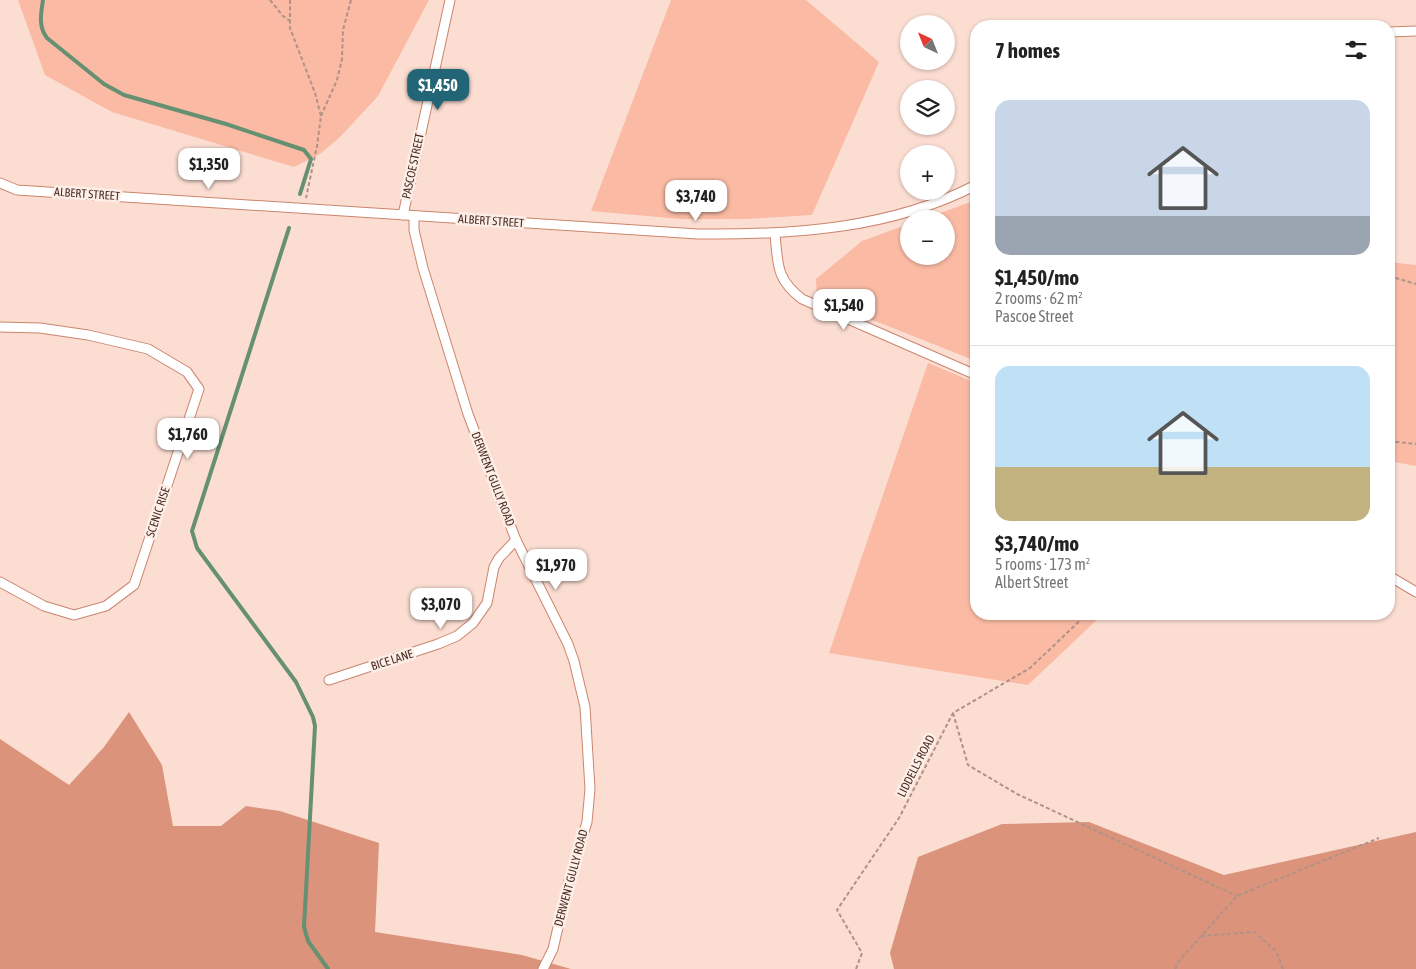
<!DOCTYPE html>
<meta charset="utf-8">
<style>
body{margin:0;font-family:"Asap Condensed",sans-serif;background:#f2f2f2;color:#222;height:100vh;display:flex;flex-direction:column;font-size:19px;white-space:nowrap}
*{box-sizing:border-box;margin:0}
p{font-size:16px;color:#767676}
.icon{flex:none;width:28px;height:28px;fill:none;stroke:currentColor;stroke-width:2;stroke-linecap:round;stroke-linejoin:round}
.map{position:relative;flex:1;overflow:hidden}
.drawer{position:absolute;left:970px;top:20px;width:425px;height:600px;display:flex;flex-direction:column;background:#fff;border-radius:20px;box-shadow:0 1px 4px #0004}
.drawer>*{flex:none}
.needle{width:32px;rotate:317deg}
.fabs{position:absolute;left:900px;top:15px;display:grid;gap:10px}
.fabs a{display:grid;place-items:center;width:55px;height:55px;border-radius:50%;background:#fff;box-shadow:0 1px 4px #0004;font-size:25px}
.price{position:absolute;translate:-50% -42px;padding:0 11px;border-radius:10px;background:#fff;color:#222;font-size:16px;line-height:32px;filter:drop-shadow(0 1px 2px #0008)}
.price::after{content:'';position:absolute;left:50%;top:30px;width:15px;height:11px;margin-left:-8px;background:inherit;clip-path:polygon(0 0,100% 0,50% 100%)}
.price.selected{background:#226577;color:#fff}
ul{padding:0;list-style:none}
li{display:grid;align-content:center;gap:10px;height:265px;padding:0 25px}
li+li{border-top:1px solid #e0e0e0}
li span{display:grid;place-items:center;height:155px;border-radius:15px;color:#555}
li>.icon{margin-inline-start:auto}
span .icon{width:90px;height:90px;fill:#fffc;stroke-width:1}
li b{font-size:21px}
h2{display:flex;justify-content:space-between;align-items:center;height:60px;padding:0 25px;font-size:21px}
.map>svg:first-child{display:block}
.green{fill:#fabaa4}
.forest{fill:#db937b}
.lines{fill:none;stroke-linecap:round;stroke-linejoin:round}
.stream{stroke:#659071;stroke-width:4}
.minor-casing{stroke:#cb856d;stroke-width:11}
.path{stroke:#b09287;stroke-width:2;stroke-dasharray:4 2.5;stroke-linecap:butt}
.minor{stroke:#fff;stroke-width:9}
.labels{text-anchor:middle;stroke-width:5;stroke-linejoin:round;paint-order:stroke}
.street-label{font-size:12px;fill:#4a2d23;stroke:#feeee8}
</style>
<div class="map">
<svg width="1416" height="969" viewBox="0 0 1416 969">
<rect width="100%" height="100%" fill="#fcddd2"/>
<!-- green -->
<g class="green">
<polygon points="18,0 429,0 378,96 340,137 320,154 294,167 112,112 45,75"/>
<polygon points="671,0 806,0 879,62 812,215 745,219 681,219 591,211"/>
<polygon points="976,200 976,361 817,298 816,279 862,241 909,224 909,256 946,256 946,219 924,219"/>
<polygon points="1389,262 1416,265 1416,466 1389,461"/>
<polygon points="928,363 976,383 976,614 1103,614 1028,685 829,653"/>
</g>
<!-- forest -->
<g class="forest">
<polygon points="129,712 162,765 173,826 221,826 246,806 280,811 379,843 375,932 522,955 571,969 0,969 0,739 69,785 104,747"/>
<polygon points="1089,822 1224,875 1416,832 1416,969 894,969 890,953 918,857 1002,824"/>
</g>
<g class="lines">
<!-- stream -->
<g class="stream">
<path d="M43,0c-2,14 -5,26 4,38l57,46 20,11 102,29 78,26 7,9 -11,35"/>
<polyline points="289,228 192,531 197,548 296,682 313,717 315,726 304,927 308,941 328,969"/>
</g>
<defs>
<g id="minor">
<polyline points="1389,32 1416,31"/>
<path d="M0,183l17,7 681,44c94,1 193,-5 278,-49"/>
<polyline points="403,215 450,0"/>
<polyline points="414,216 414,230 423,268 468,414 516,540 568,644 574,661 585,707 590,789 587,822 568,884 553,949 543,969"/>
<path d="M775,234c3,31 1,45 27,65l174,76"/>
<polyline points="0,327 40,328 88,335 148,349 187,372 199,389 134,585 106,606 74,615 44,606 0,582"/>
<polyline points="1389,576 1416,592"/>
<polyline points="329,680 438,644 457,636 473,623 487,603 494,567 499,558 516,540"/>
</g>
</defs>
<!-- minor casing -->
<use href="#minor" class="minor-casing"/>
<!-- path -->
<g class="path">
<polyline points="270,0 283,16 290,21"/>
<polyline points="290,0 290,28 315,93 321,116 317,146 306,198"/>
<polyline points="321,116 337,80 342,59 343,30 351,0"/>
<polyline points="1389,276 1416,284"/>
<polyline points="1389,441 1416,444"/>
<polyline points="953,713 968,765 1017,794 1237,896"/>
<polyline points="1201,936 1254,932 1276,951 1283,969"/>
<polyline points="856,969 862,953 837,910 899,818 953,713 1030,668 1087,614"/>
<polyline points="1175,969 1179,961 1237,896 1379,838"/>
</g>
<!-- minor -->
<use href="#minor" class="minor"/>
</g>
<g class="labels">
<!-- street labels -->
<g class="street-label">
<text transform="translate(413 166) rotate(-78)" y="4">PASCOE STREET</text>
<text transform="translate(87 194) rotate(4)" y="4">ALBERT STREET</text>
<text transform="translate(491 221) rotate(4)" y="4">ALBERT STREET</text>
<text transform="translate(493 479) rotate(69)" y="4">DERWENT GULLY ROAD</text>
<text transform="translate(158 512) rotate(-72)" y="4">SCENIC RISE</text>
<text transform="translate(392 660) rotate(-18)" y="4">BICE LANE</text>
<text transform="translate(916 766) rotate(-63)" y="4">LIDDELLS ROAD</text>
<text transform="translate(571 878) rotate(-75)" y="4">DERWENT GULLY ROAD</text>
</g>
</g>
</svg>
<div class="fabs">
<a><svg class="needle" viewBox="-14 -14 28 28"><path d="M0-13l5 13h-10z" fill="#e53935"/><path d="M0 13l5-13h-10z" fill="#767676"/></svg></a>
<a><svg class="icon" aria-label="layers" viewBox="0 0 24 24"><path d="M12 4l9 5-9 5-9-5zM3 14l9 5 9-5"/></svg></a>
<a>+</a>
<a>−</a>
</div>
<b class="price selected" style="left:438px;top:111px">$1,450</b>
<b class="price" style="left:209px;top:190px">$1,350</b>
<b class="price" style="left:696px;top:222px">$3,740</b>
<b class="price" style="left:844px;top:331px">$1,540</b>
<b class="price" style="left:188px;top:460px">$1,760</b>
<b class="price" style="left:556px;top:591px">$1,970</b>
<b class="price" style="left:441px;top:630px">$3,070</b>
<section class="drawer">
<h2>7 homes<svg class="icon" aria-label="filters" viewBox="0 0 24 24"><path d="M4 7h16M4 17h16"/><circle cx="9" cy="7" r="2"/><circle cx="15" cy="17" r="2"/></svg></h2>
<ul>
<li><span style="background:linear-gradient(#c9d6e8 75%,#9aa5b1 0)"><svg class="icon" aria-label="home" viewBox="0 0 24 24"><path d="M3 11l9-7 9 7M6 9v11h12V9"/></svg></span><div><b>$1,450/mo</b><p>2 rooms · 62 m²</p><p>Pascoe Street</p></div></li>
<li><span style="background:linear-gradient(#bfe0f5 65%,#c2b280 0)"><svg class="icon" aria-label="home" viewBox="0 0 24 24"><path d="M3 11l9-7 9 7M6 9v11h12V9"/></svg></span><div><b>$3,740/mo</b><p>5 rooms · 173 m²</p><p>Albert Street</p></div></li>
</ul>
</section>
</div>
